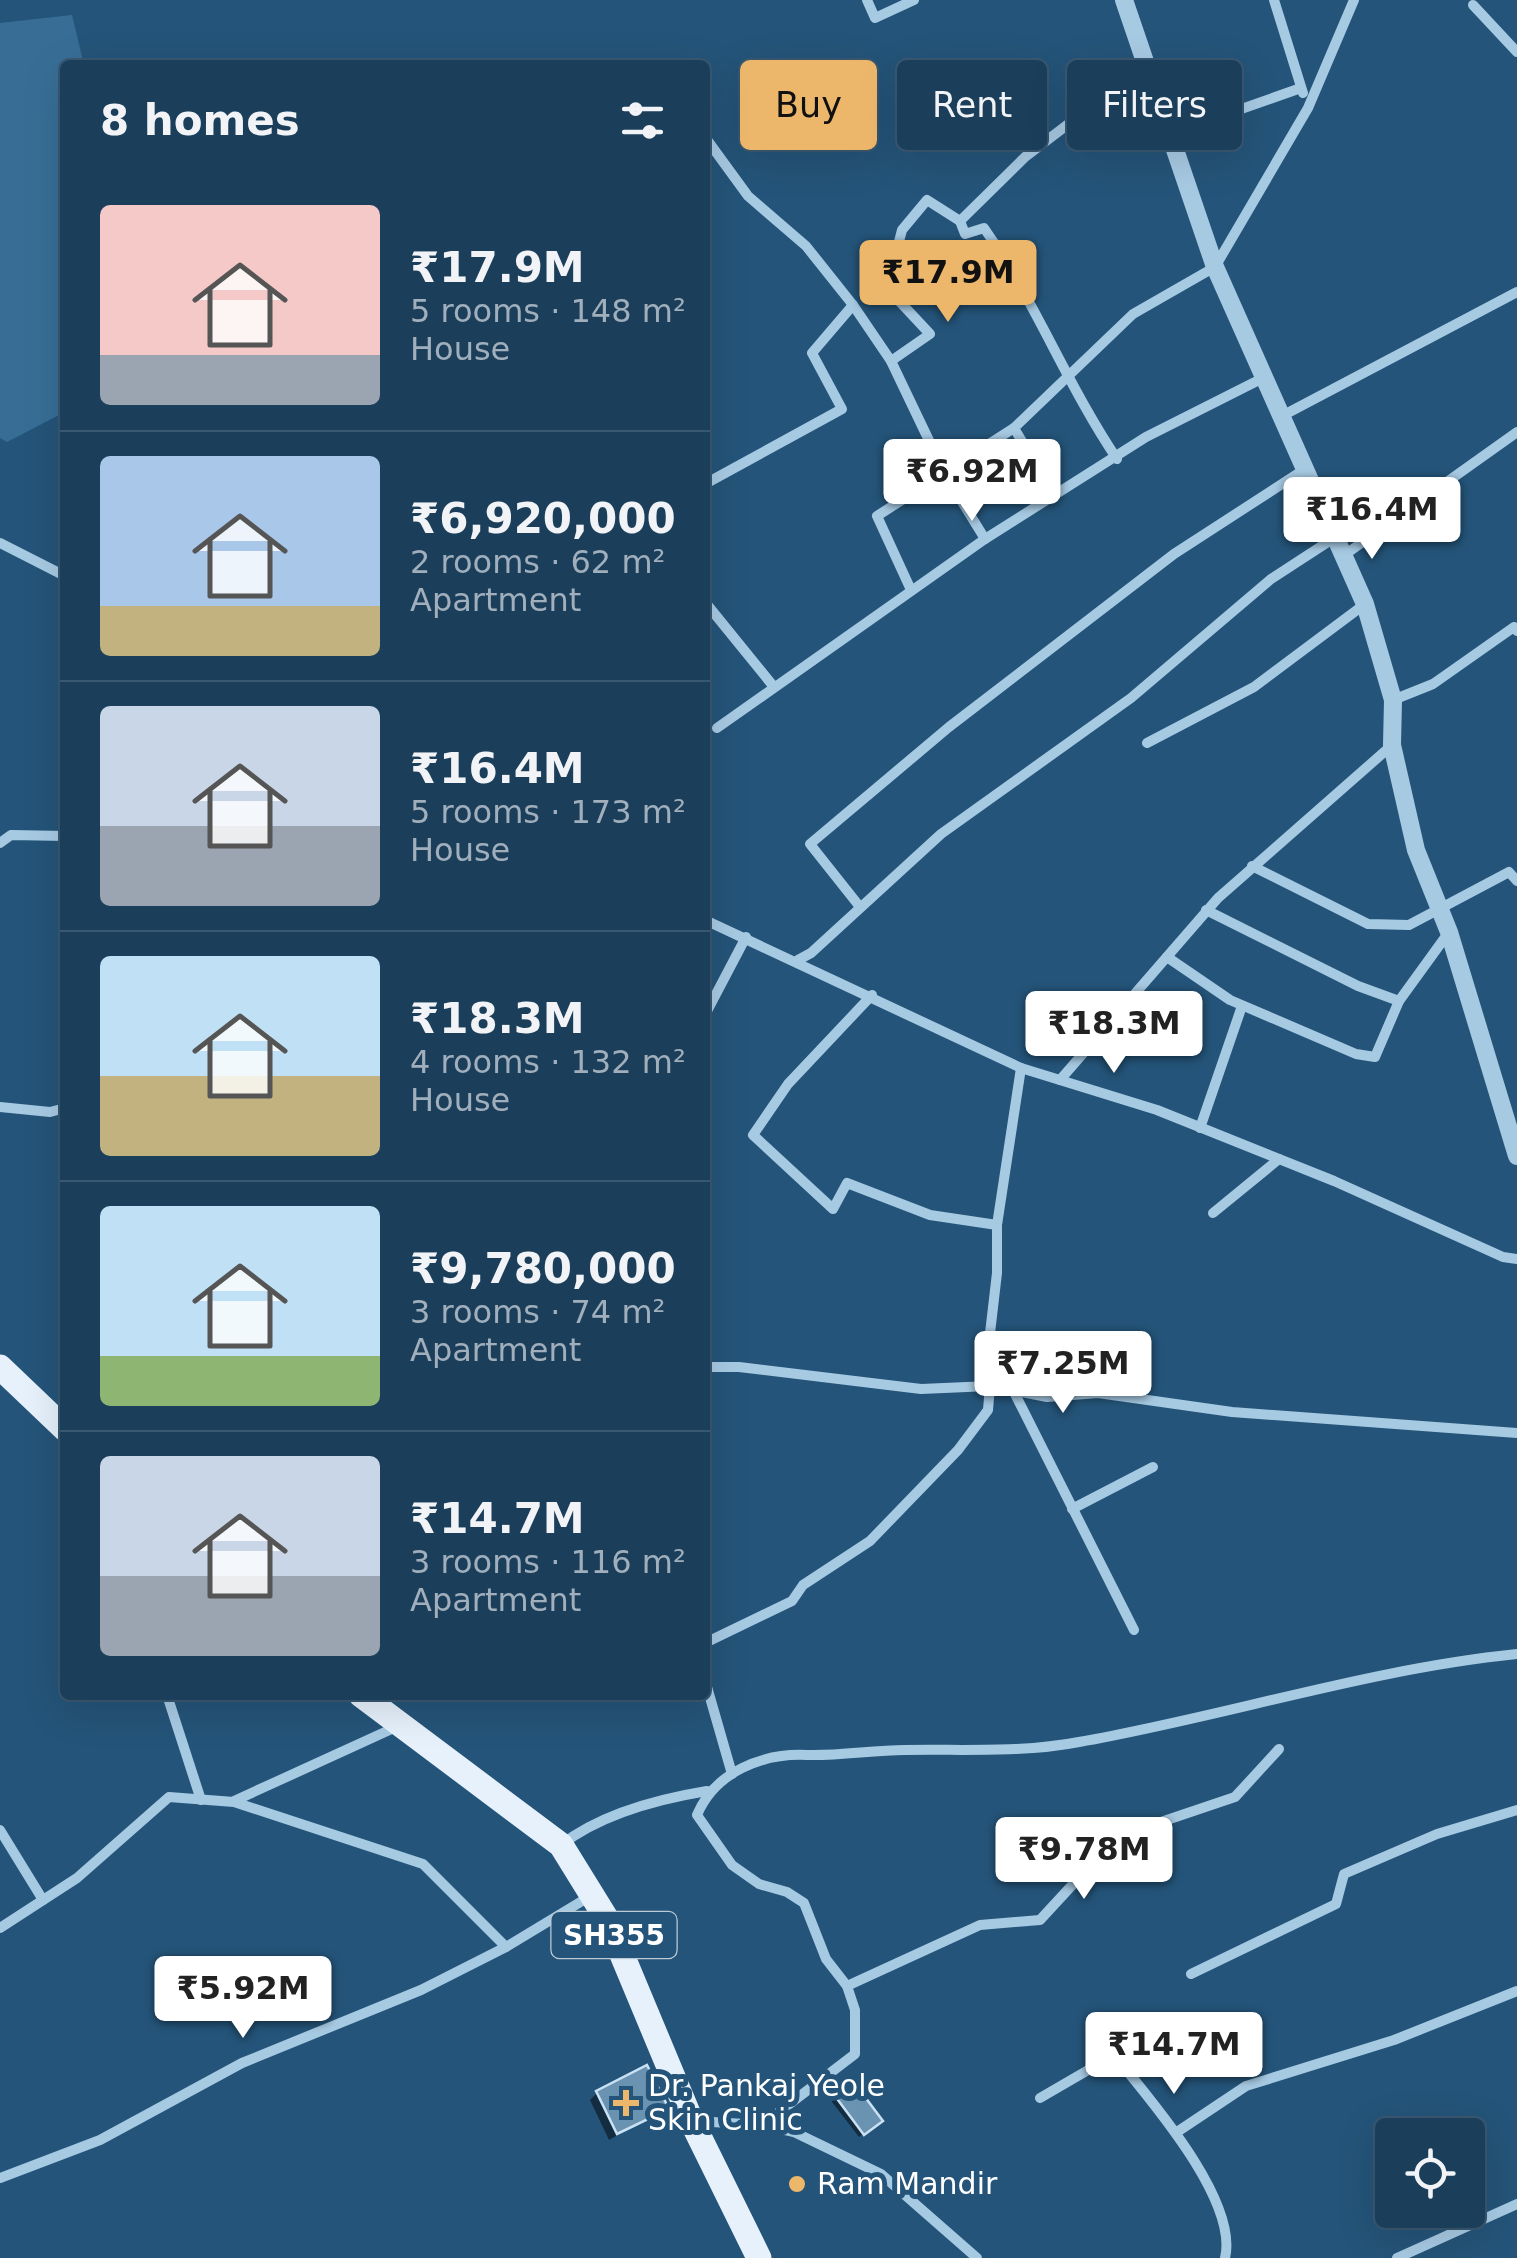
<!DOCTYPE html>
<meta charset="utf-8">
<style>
body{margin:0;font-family:"DejaVu Sans",sans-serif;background:#244661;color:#f1f3f6;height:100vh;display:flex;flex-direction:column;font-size:38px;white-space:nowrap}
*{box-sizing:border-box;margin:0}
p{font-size:32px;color:#a0afbb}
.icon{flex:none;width:55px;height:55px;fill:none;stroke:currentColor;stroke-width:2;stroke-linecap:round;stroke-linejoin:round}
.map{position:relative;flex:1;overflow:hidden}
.sheet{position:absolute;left:60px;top:60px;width:650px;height:1640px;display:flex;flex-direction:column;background:#1b3f5b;border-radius:10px;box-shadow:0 10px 40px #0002,0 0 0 2px #395871}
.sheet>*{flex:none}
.hud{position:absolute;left:740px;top:60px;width:625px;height:90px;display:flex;gap:20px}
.tools{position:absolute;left:1375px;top:2118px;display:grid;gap:20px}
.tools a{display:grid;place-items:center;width:110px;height:110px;border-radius:10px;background:#1b3f5b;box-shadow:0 10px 40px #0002,0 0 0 2px #395871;font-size:50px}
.price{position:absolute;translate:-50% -85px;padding:0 22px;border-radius:10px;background:#fff;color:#222;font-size:32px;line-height:65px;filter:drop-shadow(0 2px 5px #0008)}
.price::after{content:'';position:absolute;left:50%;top:60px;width:30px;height:22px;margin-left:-15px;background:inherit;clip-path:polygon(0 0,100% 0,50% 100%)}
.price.active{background:#edb76b;color:#111}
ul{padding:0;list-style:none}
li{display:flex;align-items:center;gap:30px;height:250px;padding:0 40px}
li+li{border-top:2px solid #395871}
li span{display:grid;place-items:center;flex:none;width:280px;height:200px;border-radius:10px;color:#555}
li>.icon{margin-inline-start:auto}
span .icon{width:120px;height:120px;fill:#fffc;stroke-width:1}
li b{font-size:42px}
h2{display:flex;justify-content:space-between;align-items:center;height:120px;padding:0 40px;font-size:42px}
.pill{padding:0 35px;border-radius:10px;background:#1b3f5b;box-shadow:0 10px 40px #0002,0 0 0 2px #395871;font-size:35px;line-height:90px}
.pill.active{background:#edb76b;color:#111}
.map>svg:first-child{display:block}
.green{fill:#386e96}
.shadow{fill:#0007}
.building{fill:#6a92b1;stroke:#c9e1f3;stroke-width:2.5}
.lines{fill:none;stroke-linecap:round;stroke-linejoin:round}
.minor{stroke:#a7cae3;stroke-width:10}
.tertiary{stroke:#a7cae3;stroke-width:18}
.primary{stroke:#e6f1fc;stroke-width:25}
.poi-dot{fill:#edb76b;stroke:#245479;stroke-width:4}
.labels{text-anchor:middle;stroke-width:10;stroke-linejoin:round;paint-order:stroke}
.shield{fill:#245479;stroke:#bdccd7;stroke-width:2.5}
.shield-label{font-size:28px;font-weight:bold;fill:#fff}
.poi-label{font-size:30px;fill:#fff;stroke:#245479;text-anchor:start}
</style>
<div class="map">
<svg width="1517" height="2258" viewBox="0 0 1517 2258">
<rect width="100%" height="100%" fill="#245479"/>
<!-- green -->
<polygon class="green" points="72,15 84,65 65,65 65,412 7,442 0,438 0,23"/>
<!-- shadow -->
<g class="shadow">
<polygon points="597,2093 666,2108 609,2140 590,2100"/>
<polygon points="833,2093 875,2125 859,2137 829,2098"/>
</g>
<!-- building -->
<g class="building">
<polygon points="647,2065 669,2109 617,2134 596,2091"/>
<polygon points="850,2077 883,2121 864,2135 832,2092"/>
</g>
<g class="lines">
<!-- minor -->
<g class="minor">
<polyline points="867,0 875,18 914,0"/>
<polyline points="1274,0 1303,93"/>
<polyline points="1473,5 1517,52"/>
<polyline points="1170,134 1301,88"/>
<polyline points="705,137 748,196 806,246 853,305"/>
<path d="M960,221l5,13 19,-6c51,73 83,157 133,231"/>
<polyline points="891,361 945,474 985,539"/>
<polyline points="1280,417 1517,292"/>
<polyline points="705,484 842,409 812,353 853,305 891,361 930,334 887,288 902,230 927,200 960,221 1025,157 1146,65"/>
<polyline points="1054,495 1014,428 1133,314 1215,267 1308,108 1354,0"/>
<polyline points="0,543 65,576"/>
<polyline points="1343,556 1517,432"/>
<polyline points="911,590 877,516 1014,428"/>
<polyline points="705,602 774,687"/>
<polyline points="1393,700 1433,684 1514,627 1517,631"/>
<polyline points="717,728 985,539 1146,437 1263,378"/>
<polyline points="1147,743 1254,687 1365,604"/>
<polyline points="0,843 11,835 65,836"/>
<polyline points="1252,866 1368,924 1409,925 1509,872 1517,881"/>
<polyline points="860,907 810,844 949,727 1174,554 1302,471"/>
<polyline points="1206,910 1358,986 1399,1001"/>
<polyline points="705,920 1021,1068 1157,1110 1334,1181 1503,1257 1517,1259"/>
<polyline points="1167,957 1230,1000 1356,1054 1375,1057 1399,1001 1449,932"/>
<polyline points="798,960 811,953 941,834 1131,698 1271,579 1334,538"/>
<polyline points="872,995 788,1084 753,1135 833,1209 847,1183 930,1215 997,1225"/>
<polyline points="705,1015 746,937"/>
<polyline points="1060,1080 1218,898 1391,746"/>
<polyline points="0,1107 50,1112 65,1108"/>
<polyline points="1200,1128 1242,1006"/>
<polyline points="1213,1213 1279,1159"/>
<polyline points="705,1367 739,1367 921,1389 990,1386 987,1359 997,1273 997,1225 1021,1068"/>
<polyline points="1013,1390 1134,1630"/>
<polyline points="1072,1509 1153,1467"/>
<polyline points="705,1643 792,1601 803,1585 870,1541 958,1450 988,1410 990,1386 1047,1397 1098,1393 1232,1412 1517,1433"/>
<polyline points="705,1680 732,1774"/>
<polyline points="167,1695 201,1800"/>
<polyline points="234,1801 396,1727"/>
<polyline points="0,1830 43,1900"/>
<path d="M561,1845c40,-31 97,-46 146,-54"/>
<polyline points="0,1928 77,1878 169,1797 234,1802 423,1864 506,1947"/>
<polyline points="1191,1974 1336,1904 1344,1874 1437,1834 1517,1810"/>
<polyline points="847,1986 980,1925 1040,1920 1087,1869 1152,1825 1235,1797 1279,1749"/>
<path d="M1040,2098l74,-43c34,42 125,145 111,203"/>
<polyline points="695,2121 762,2125 794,2132 881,2174 977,2258"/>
<path d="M762,2125l93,-71v-44l-8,-24 -21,-27 -22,-56 -17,-11 -28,-8 -27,-19 -35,-50c18,-43 65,-62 110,-60 34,1 65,-5 98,-5 57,-1 118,3 174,-8 147,-26 290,-73 438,-88"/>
<polyline points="1177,2132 1246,2086 1394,2040 1517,1991"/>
<polyline points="0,2178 100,2140 242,2063 421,1990 506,1947 592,1895"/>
<polyline points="1397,2258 1517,2204"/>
</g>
<!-- tertiary -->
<polyline class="tertiary" points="1124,0 1215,267 1365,604 1393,700 1392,745 1416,850 1449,932 1517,1156"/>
<!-- primary -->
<g class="primary">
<polyline points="0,1367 65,1429"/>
<polyline points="361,1695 561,1845 608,1921 691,2120 759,2258"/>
</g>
</g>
<!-- markers -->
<g class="poi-dot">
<path d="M621 2088h10v10h10v10h-10v10h-10v-10h-10v-10h10z"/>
<circle cx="797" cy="2184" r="10"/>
</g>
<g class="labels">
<!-- shield labels -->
<rect class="shield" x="551.5" y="1912" width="125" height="46" rx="8"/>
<g class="shield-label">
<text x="614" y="1945">SH355</text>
</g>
<!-- poi labels -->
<g class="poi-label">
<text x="648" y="2096">Dr. Pankaj Yeole<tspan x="648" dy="34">Skin Clinic</tspan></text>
<text x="817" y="2194">Ram Mandir</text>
</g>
</g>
</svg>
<div class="tools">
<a><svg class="icon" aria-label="locate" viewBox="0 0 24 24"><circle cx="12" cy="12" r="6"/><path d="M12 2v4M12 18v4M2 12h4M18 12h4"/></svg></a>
</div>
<b class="price active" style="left:948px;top:325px">₹17.9M</b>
<b class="price" style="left:972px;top:524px">₹6.92M</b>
<b class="price" style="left:1372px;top:562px">₹16.4M</b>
<b class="price" style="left:1114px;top:1076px">₹18.3M</b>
<b class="price" style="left:1063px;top:1416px">₹7.25M</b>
<b class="price" style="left:1084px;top:1902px">₹9.78M</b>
<b class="price" style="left:243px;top:2041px">₹5.92M</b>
<b class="price" style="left:1174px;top:2097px">₹14.7M</b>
<div class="hud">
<a class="pill active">Buy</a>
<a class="pill">Rent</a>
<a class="pill">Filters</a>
</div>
<section class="sheet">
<h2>8 homes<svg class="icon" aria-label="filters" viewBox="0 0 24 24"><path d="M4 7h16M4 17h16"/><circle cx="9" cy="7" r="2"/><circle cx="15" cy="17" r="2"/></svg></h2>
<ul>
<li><span style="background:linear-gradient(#f6c9c9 75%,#9aa5b1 0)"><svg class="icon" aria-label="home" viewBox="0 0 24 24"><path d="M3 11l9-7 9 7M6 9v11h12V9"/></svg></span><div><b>₹17.9M</b><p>5 rooms · 148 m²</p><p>House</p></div></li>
<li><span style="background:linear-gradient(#a9c7e8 75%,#c2b280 0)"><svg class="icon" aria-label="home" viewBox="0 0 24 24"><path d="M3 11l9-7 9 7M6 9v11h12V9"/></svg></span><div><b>₹6,920,000</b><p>2 rooms · 62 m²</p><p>Apartment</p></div></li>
<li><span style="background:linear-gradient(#c9d6e8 60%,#9aa5b1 0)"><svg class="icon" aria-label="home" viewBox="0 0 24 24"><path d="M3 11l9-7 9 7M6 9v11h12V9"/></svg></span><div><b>₹16.4M</b><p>5 rooms · 173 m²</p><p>House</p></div></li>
<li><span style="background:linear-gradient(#bfe0f5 60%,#c2b280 0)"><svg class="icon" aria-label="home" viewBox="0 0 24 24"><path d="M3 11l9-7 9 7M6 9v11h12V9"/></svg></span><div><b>₹18.3M</b><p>4 rooms · 132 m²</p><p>House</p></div></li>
<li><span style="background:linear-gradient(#bfe0f5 75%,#8fb573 0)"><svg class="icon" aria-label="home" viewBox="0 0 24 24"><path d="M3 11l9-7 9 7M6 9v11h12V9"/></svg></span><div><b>₹9,780,000</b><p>3 rooms · 74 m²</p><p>Apartment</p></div></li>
<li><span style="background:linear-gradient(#c9d6e8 60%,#9aa5b1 0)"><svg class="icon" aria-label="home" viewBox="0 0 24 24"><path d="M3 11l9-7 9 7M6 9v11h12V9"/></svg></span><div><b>₹14.7M</b><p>3 rooms · 116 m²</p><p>Apartment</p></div></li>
</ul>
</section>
</div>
